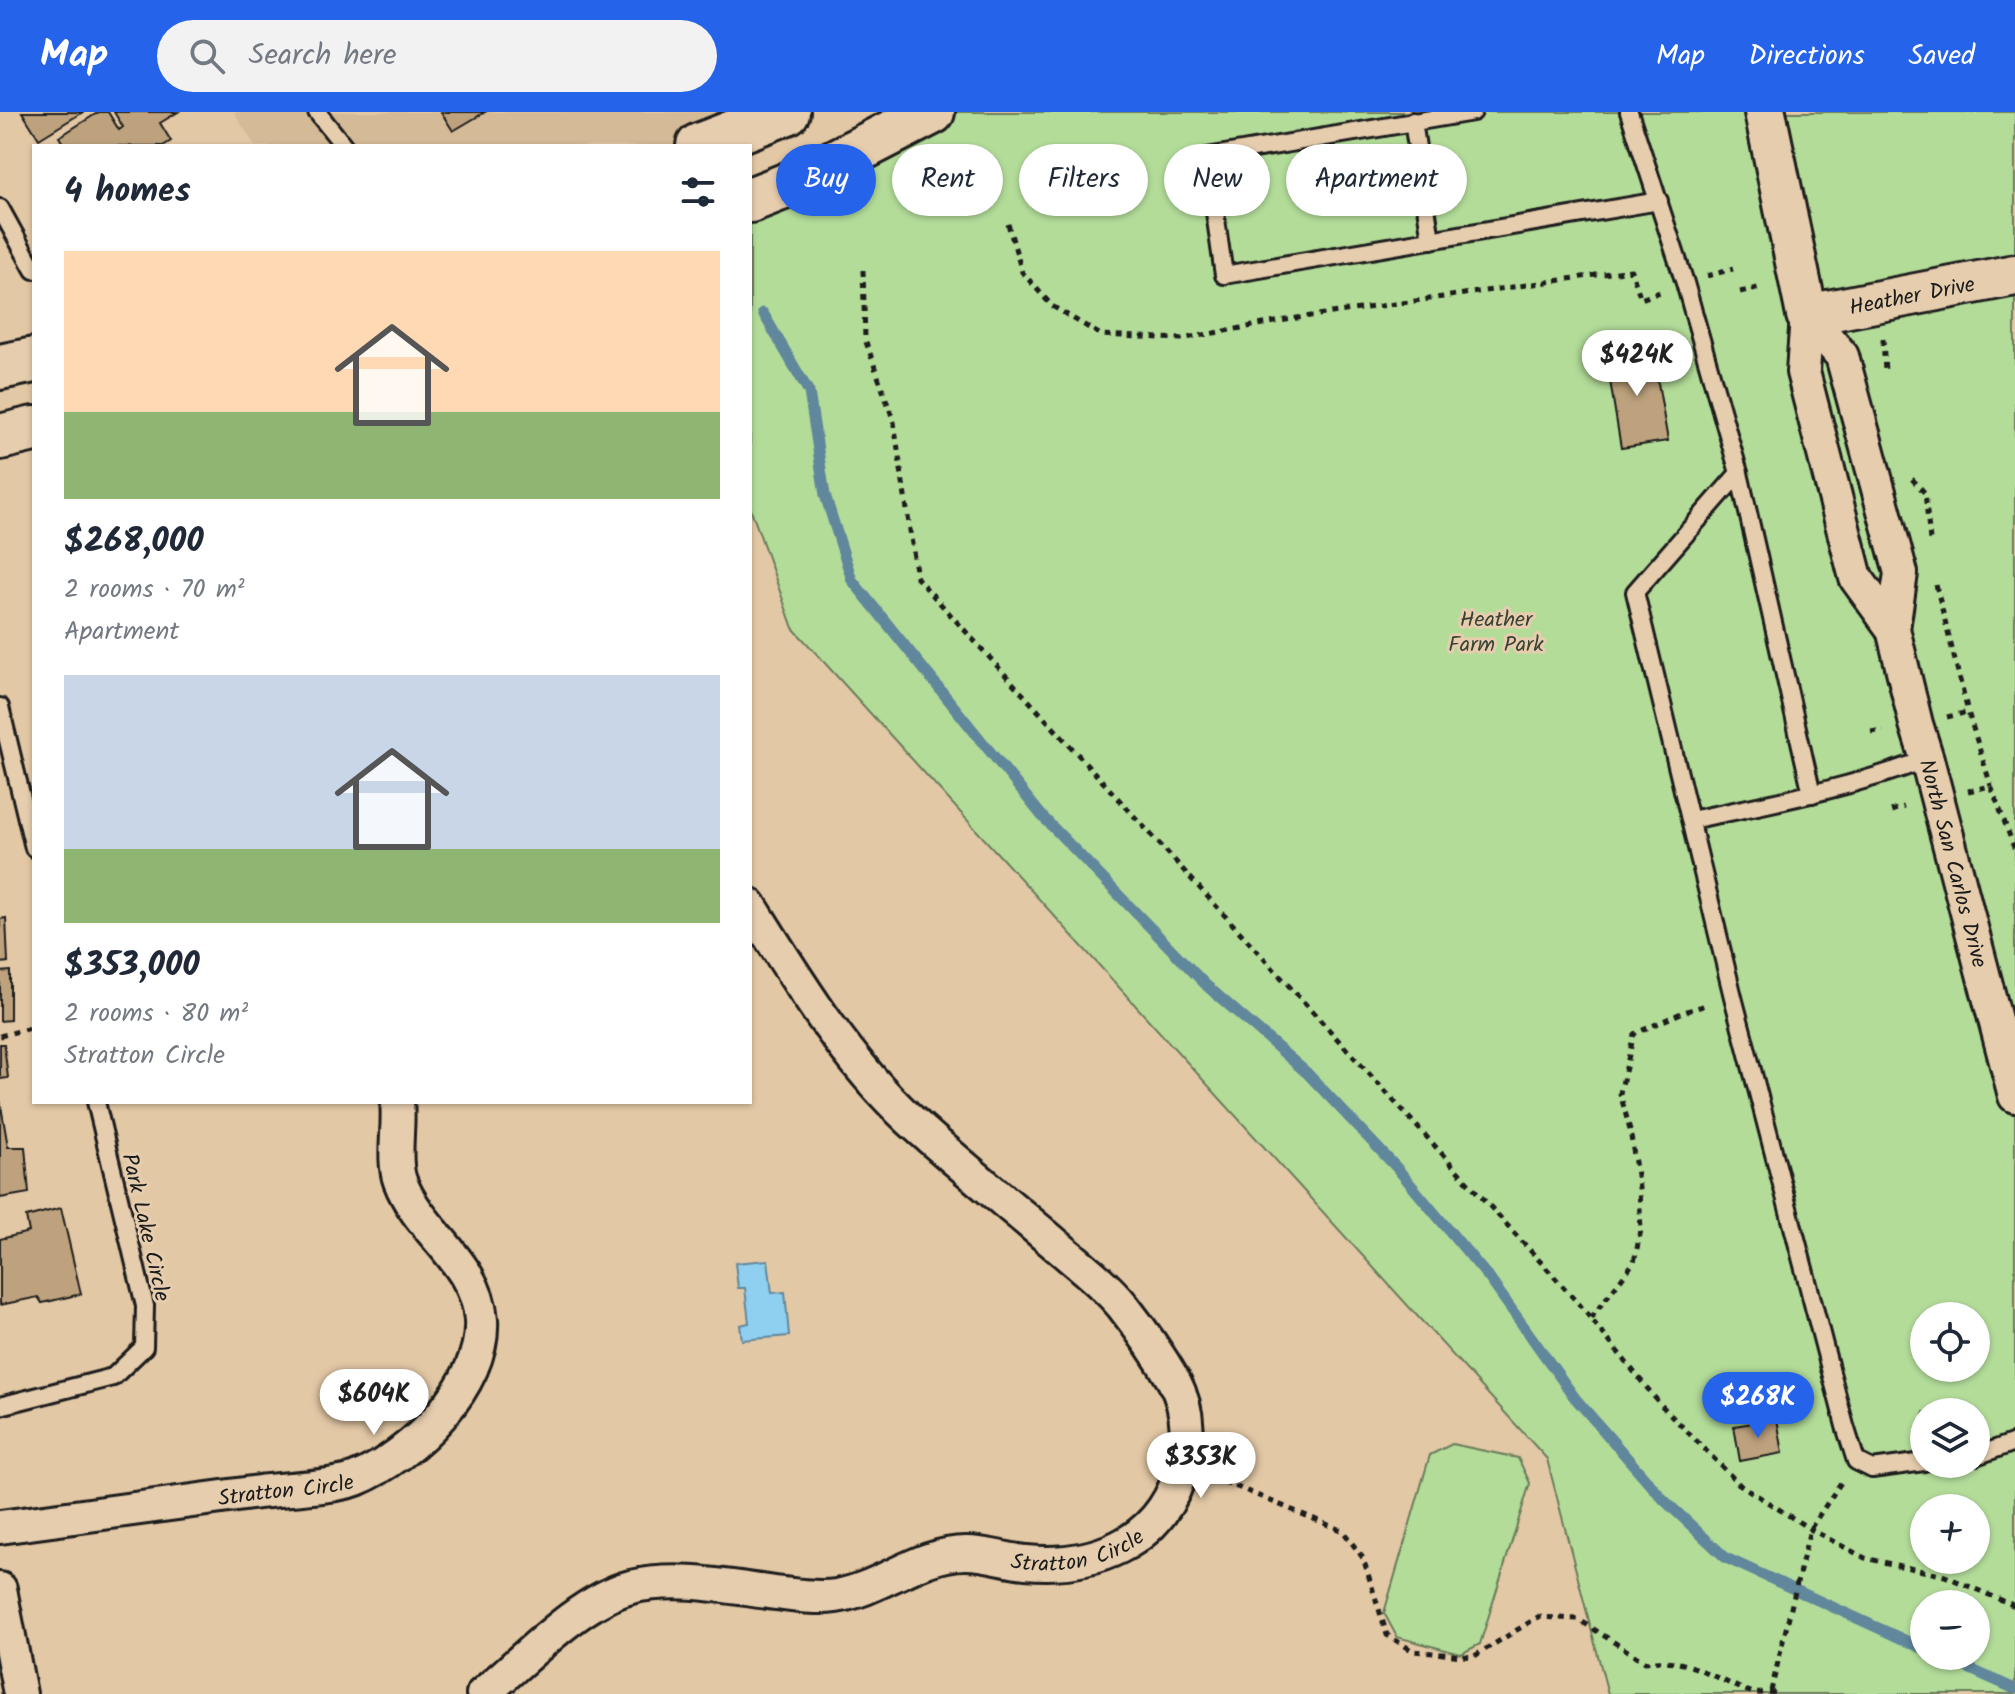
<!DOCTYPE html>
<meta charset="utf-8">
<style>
body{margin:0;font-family:Kalam,sans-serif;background:#f2f2f3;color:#1f2937;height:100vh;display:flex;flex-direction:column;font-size:30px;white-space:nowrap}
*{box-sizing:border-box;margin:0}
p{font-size:26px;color:#747a83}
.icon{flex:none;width:44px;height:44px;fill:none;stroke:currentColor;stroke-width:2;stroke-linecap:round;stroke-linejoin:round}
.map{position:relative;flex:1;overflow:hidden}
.side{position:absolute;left:32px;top:32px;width:720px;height:960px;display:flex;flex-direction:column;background:#fff;border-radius:0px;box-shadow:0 2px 6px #0004}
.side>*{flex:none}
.hud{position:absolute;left:776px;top:32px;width:760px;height:72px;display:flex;gap:16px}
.fabs{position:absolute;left:1910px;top:1190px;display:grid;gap:16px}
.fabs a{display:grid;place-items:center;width:80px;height:80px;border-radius:50%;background:#fff;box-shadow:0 2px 6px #0004;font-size:40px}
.price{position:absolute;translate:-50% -68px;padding:0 18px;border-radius:28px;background:#fff;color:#222;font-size:26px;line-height:52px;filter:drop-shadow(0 2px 4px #0008)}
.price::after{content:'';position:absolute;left:50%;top:48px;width:24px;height:18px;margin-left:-12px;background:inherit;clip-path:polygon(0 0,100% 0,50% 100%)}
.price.active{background:#2563eb;color:#fff}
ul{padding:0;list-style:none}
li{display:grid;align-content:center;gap:16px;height:424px;padding:0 32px}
li span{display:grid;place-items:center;height:248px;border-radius:0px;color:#555}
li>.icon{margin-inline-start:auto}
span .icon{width:144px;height:144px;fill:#fffc;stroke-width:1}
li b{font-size:34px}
h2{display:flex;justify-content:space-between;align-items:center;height:96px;padding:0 32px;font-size:34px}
.pill{padding:0 28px;border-radius:36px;background:#fff;box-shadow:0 2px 6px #0004;font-size:28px;line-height:72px}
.pill.active{background:#2563eb;color:#fff}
header{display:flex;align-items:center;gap:48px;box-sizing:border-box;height:112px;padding:0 40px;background:#2563eb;color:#fff}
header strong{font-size:38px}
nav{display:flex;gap:44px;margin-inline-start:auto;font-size:28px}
.search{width:560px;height:72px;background:#f2f2f3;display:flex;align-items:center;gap:20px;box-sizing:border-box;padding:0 28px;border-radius:44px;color:#747a83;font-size:30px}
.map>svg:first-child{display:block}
.built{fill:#d4ba96}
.green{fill:#b3dc99;stroke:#687c5a;stroke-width:2;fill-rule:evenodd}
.water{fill:#8fcff0;stroke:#61879b;stroke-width:2}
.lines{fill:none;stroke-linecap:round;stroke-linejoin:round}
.stream{stroke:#61879b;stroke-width:11}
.building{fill:#bda27d;stroke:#1c1c1c;stroke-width:2}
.service-casing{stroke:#1c1c1c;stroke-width:22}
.minor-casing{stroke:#1c1c1c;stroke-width:38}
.tertiary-casing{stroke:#1c1c1c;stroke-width:46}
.trunk-casing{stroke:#1c1c1c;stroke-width:50}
.path{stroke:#1c1c1c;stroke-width:5;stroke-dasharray:6 6;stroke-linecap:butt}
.service{stroke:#e6cdae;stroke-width:16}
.minor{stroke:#e6cdae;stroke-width:32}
.tertiary{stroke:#e6cdae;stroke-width:40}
.trunk{stroke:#e6cdae;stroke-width:44}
.labels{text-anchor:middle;stroke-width:6;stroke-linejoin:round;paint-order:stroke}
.street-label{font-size:22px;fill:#1c1c1c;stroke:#e6cdae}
.park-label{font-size:22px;fill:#3a4235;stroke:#e6cdae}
</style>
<header>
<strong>Map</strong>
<div class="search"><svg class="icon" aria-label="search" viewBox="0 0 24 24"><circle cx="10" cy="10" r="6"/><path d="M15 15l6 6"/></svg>Search here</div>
<nav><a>Map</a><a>Directions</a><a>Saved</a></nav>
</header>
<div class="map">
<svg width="2015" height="1582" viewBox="0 0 2015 1582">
<rect width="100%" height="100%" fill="#e3c8a5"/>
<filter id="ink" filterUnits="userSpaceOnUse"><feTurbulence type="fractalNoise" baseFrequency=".0125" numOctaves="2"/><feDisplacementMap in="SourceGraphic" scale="16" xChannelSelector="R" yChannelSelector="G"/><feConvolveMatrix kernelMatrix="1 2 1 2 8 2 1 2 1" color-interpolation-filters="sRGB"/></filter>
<g filter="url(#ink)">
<!-- built -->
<polygon class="built" points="234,0 787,0 698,34 255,34"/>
<!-- green -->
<g class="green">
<path d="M932,0h1083v1582h-407l-61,-235 -754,-831 -43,-121v-307zM1924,1204h52v52h-52zM1924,1300h52v52h-52zM1924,1396h52v52h-52zM1924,1492h52v52h-52z"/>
<polygon points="1452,1332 1518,1346 1530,1371 1480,1532 1461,1542 1397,1525 1384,1501 1430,1343"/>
</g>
<!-- water -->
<polygon class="water" points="768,1148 772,1181 785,1180 789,1224 742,1228 740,1213 749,1211 745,1176 738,1176 735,1151"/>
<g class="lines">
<!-- stream -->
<g class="stream">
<polyline points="763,201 809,280 825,383 852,468 1042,704 1207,874 1307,961 1396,1055 1489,1166 1575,1286 1664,1388 1726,1446 1924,1537"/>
<polyline points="1941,1544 2015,1577"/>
</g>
</g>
<!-- building -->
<g class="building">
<polygon points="22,0 83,0 39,27"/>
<polygon points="99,0 108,0 119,18 123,15 114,0 178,0 160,11 171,29 163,34 65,34 59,25"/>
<polygon points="441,0 485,0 453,19"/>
<polygon points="1652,236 1668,329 1621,336 1606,244"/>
<polygon points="6,806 8,850 0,851 0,807"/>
<polygon points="10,859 10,908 0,909 0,860"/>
<polygon points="0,932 4,932 8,966 0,967"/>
<polygon points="0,988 8,1035 25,1035 29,1081 0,1086"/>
<polygon points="61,1096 81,1182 42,1191 38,1185 0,1193 0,1127 29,1120 26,1105"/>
<polygon points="1777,1307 1783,1341 1740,1349 1734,1314"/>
</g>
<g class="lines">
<defs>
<g id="service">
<polyline points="317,0 344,34"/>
<polyline points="1473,0 1207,45 1224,163 1659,89"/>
<polyline points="1629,0 1685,171 1739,361 1812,682"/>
<polyline points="1413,9 1431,128"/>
<polyline points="0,96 34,158"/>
<polyline points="1739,361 1635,480 1733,885 1845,1314 1856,1349 1872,1357 1924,1350"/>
<polyline points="0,595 34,736"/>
<path d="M1691,708c80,-17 160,-32 236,-61"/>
<polyline points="0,1294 113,1265 144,1235 145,1194 96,990"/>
<polyline points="1976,1344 2015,1330"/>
</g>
<g id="minor">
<polygon points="1807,203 1842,244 1901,461 1893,517 1856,466 1803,260"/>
<path id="s1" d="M1893,517l23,95 11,35 88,337"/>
<path id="s2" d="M0,1415c86,-12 173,-23 259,-35 24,-3 77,-5 97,-13 56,-23 129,-94 125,-159 -4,-58 -62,-88 -81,-139 -8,-21 0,-56 -3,-79"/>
<polyline points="0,1477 20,1582"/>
<path id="s3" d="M483,1582c41,-34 97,-94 148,-107 47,-11 97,0 144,6 19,2 41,6 61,3 45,-7 83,-43 130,-43 20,0 40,7 60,9 67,6 131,-18 153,-85 11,-31 11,-66 -5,-96 -15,-26 -34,-53 -52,-76 -19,-23 -45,-42 -68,-62 -48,-41 -98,-81 -145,-124 -65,-61 -112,-139 -159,-214"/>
</g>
<g id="tertiary">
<path id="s4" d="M1765,0l42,203 208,-40"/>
</g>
<g id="trunk">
<polyline points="699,34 787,0"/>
<polyline points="750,88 798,69 932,0"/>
<polyline points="0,255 34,248"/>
<polyline points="0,325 34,317"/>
</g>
</defs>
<!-- service casing -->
<use href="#service" class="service-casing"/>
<!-- minor casing -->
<use href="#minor" class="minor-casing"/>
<!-- tertiary casing -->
<use href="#tertiary" class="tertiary-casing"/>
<!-- trunk casing -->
<use href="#trunk" class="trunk-casing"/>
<!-- path -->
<g class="path">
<polyline points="1008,112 1022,160 1052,194 1101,223 1181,227 1297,206 1631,158 1641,187 1660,180"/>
<polyline points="863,158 865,227 894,310 917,466 1579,1192 1660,1292 1739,1372 1810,1417 1865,1446 1945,1464 2015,1494"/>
<polyline points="1707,164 1733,157"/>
<polyline points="1740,180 1762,175"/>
<polyline points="1883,227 1885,260"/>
<polyline points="1912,367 1925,381 1930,428"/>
<polyline points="1936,473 1968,600"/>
<polyline points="1947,605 1968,600 1991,674"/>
<polyline points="1871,620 1883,618"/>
<polyline points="1968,679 1991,674 2015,738"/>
<polyline points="1891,699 1904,695"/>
<polyline points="0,924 34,915"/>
<polyline points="1591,1206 1634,1150 1641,1118 1639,1076 1630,1018 1620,981 1634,922 1681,901 1709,892"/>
<path d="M1213,1365l130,54 20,27 24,77 26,16 60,6 65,-40 40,2 67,43c44,-7 70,19 109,31 8,1 15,-2 24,1"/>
<polyline points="1771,1579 1810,1417 1842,1369"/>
</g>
<!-- service -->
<use href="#service" class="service"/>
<!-- minor -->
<use href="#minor" class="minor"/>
<!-- tertiary -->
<use href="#tertiary" class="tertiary"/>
<!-- trunk -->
<use href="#trunk" class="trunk"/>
</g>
</g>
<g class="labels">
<!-- street labels -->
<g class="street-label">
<text dy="8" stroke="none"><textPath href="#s4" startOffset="314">Heather Drive</textPath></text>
<text dy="8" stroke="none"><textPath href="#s1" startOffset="242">North San Carlos Drive</textPath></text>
<text transform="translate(147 1115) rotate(77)" y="8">Park Lake Circle</text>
<text dy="8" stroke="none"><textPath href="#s2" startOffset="288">Stratton Circle</textPath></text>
<text dy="8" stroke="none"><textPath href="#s3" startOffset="642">Stratton Circle</textPath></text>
</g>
<!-- park labels -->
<g class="park-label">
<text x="1496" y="514">Heather<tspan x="1496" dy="25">Farm Park</tspan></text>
</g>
</g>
</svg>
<div class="fabs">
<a><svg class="icon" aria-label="locate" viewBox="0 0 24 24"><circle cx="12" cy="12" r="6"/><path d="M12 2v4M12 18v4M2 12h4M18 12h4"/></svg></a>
<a><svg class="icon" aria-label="layers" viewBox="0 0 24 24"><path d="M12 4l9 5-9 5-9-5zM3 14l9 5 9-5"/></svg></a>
<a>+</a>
<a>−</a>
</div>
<b class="price" style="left:1637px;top:286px">$424K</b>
<b class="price" style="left:374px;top:1325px">$604K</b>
<b class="price active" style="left:1758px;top:1328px">$268K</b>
<b class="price" style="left:1201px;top:1388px">$353K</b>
<div class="hud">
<a class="pill active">Buy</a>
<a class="pill">Rent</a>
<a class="pill">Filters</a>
<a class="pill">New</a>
<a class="pill">Apartment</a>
</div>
<section class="side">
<h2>4 homes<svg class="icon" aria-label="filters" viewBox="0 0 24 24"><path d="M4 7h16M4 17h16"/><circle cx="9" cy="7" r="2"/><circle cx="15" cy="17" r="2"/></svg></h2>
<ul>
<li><span style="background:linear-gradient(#ffd9b3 65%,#8fb573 0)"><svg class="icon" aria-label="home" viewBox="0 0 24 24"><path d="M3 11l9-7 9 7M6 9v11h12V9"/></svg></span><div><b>$268,000</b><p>2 rooms · 70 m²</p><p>Apartment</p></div></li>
<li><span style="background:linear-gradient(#c9d6e8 70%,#8fb573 0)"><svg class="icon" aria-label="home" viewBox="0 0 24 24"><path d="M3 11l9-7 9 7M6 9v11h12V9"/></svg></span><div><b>$353,000</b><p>2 rooms · 80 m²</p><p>Stratton Circle</p></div></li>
</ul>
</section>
</div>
